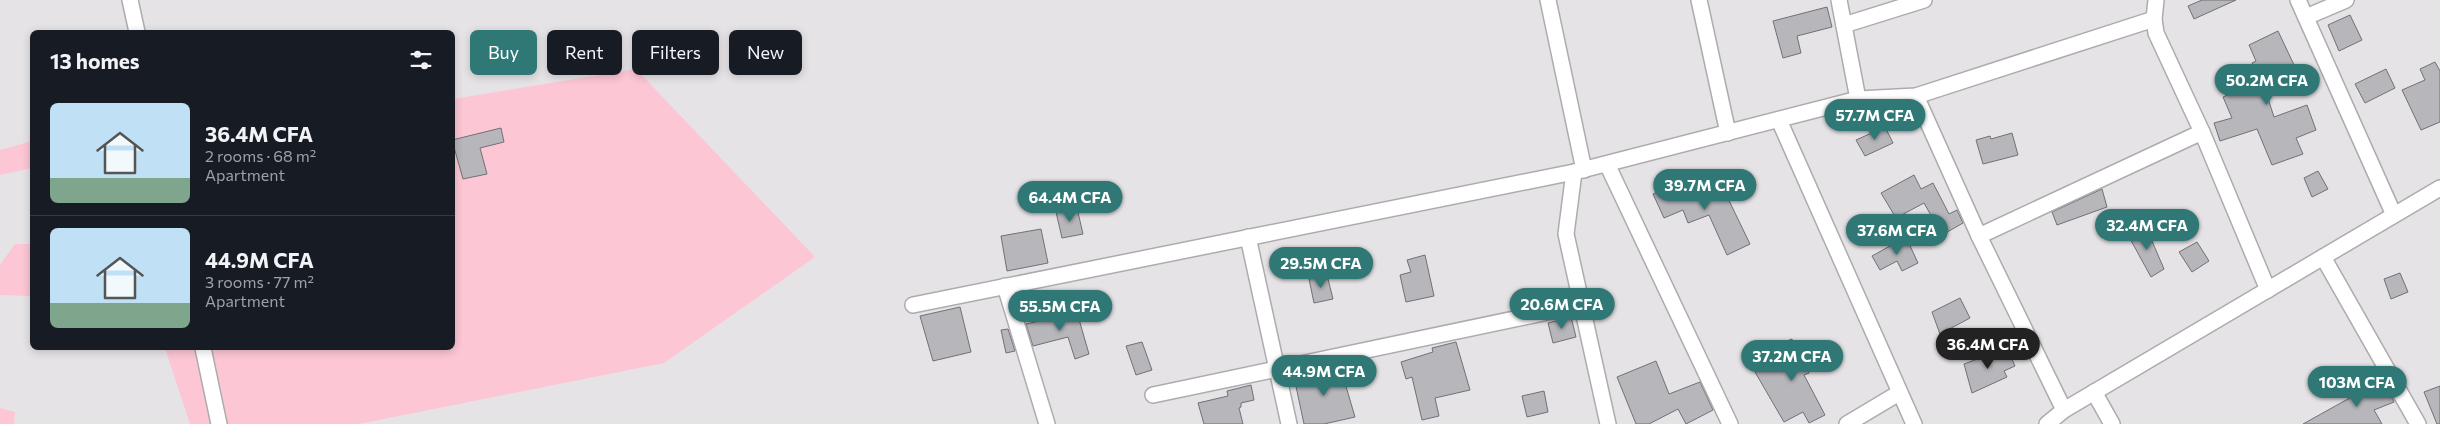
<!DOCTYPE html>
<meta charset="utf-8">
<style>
body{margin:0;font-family:Commissioner,sans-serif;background:#242831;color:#f1f3f6;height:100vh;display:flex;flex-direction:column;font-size:19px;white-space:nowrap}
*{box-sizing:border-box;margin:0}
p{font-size:16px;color:#9ea1a6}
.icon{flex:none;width:28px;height:28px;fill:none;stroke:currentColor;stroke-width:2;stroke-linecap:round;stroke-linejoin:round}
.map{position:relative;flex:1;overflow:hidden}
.panel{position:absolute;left:30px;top:30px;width:425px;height:320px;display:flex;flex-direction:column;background:#171b24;border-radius:8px;box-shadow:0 2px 8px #0003}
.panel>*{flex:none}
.guide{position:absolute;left:470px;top:30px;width:475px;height:45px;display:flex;gap:10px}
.price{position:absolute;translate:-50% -42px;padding:0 11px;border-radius:18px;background:#2f7876;color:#fff;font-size:16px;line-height:32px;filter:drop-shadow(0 1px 2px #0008)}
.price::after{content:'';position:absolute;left:50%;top:30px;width:15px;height:11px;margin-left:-8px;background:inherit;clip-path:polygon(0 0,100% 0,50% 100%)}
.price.current{background:#222;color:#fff}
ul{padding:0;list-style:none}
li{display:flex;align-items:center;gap:15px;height:125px;padding:0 20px}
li+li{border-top:1px solid #363941}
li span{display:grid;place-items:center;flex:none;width:140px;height:100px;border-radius:8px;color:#555}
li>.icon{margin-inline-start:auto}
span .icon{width:60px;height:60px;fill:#fffc;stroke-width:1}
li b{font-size:21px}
h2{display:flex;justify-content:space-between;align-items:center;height:60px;padding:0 20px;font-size:21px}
.tag{padding:0 18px;border-radius:8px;background:#171b24;box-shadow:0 2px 8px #0003;font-size:18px;line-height:45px}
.tag.current{background:#2f7876;color:#fff}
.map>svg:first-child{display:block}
.green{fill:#fcc6d4}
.building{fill:#b6b6bb;stroke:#717075}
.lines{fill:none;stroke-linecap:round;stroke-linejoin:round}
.street-casing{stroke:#aeabaf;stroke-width:18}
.street{stroke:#fff;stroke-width:15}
</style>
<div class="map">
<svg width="2440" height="424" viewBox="0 0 2440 424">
<rect width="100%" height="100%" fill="#e6e3e7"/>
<!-- green -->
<g class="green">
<polygon points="636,69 815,257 664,363 359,424 190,424 165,348 452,348 453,99"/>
<polygon points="32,141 32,168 0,175 0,150"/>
<polygon points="15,244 32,244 32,296 0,295 0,265"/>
<polygon points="0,408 15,412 14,424 0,424"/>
</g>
<!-- building -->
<g class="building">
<polygon points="2202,0 2236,0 2194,19 2188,6"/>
<polygon points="1827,7 1832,27 1797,36 1801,53 1783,58 1773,21"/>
<polygon points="2350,15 2362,40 2339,51 2328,25"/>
<polygon points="2278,31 2295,67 2263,83 2274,117 2307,105 2316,130 2296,138 2303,154 2272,165 2257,129 2220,141 2214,123 2232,118 2223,97 2261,81 2252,63 2256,61 2249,45"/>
<polygon points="2435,62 2440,71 2440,122 2421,130 2402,90 2425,80 2420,69"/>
<polygon points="2386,69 2395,88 2365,103 2355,84"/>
<polygon points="1885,127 1893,143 1865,156 1856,140"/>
<polygon points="501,128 504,142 480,148 487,174 463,179 452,140"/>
<polygon points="2012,133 2018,155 1983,164 1976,140 1990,136 1991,139"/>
<polygon points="2318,171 2328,189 2312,197 2304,178"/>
<polygon points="1914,175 1921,189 1933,183 1949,214 1957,210 1963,223 1942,235 1924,203 1896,218 1881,193"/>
<polygon points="1690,178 1694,192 1721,184 1750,244 1727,255 1709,215 1688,223 1683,210 1664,218 1653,194"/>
<polygon points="2102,189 2107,207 2057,225 2052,212"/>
<polygon points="1077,208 1083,234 1062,238 1056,212"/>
<polygon points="2146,227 2164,269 2151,277 2128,235"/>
<polygon points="1041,229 1048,263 1007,271 1001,236"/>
<polygon points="1906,237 1918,263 1902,271 1897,261 1880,270 1872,256"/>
<polygon points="2197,242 2209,261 2192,272 2179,252"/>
<polygon points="1425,255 1434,296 1406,302 1400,275 1411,272 1407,260"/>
<polygon points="2400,273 2408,292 2391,299 2384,279"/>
<polygon points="1327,275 1333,299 1314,303 1309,279"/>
<polygon points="1960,298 1970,318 1940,334 1932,312"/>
<polygon points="960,307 971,352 933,361 920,316"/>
<polygon points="1076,309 1089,354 1075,359 1068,337 1033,346 1026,324 1057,317 1056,315"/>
<polygon points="1571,317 1576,337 1553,343 1548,323"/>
<polygon points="1008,329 1015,351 1006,353 1001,330"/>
<polygon points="1792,339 1797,352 1814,343 1821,358 1806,365 1809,373 1804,375 1825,415 1809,423 1803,412 1784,422 1755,372 1778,360 1773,346"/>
<polygon points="1142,342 1152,370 1136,375 1126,346"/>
<polygon points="1456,342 1470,390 1435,398 1439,416 1422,420 1412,377 1406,379 1401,362 1433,352 1432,348"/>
<polygon points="2007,348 2015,366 2004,371 2007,377 1972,393 1964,364"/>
<polygon points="1656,361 1669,394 1700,382 1713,410 1686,424 1678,409 1649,424 1636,424 1617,377"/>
<polygon points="1340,366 1355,417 1324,424 1304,424 1294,377"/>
<polygon points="2382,380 2394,402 2374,410 2382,424 2303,424"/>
<polygon points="1251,385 1254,400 1241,403 1241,407 1239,408 1243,424 1204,424 1198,403 1228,396 1227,391"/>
<polygon points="2440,386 2440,424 2437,424 2424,392"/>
<polygon points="1544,391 1548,412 1527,417 1522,396"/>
</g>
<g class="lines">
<defs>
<g id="street">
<polyline points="130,0 137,32"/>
<polyline points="1548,0 1584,170"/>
<polyline points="1699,0 1728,133"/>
<polyline points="1839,0 1858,99"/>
<polyline points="2156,0 2154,19 2156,33 2202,132 2268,290"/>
<polyline points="2298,0 2394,215"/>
<polyline points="2306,17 2346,0"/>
<polyline points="1844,25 1924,0"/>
<polyline points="1916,96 1979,236 2064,410"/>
<polyline points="1779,120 1914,424"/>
<polyline points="1607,164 1730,424"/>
<polyline points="1574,172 1566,234 1608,424"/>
<polyline points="1979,236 2202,132"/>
<polyline points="1248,237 1289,424"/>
<polyline points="2323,257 2418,424"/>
<polyline points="1005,286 1047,424"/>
<polyline points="913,305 1574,172 1858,99 1916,96 2154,19"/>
<polyline points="203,348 219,424"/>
<polyline points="2094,392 2112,424"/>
<polyline points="1153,395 1581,305"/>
<polyline points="1847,424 1899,393"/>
<polyline points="2047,424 2064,410 2440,188"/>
</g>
</defs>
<!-- street casing -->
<use href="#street" class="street-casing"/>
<!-- street -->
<use href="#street" class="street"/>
</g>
</svg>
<b class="price" style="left:2267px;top:106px">50.2M CFA</b>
<b class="price" style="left:1875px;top:141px">57.7M CFA</b>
<b class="price" style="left:1705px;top:211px">39.7M CFA</b>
<b class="price" style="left:1070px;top:223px">64.4M CFA</b>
<b class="price" style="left:2147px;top:251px">32.4M CFA</b>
<b class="price" style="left:1897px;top:256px">37.6M CFA</b>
<b class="price" style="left:1321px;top:289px">29.5M CFA</b>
<b class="price" style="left:1562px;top:330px">20.6M CFA</b>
<b class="price" style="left:1060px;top:332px">55.5M CFA</b>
<b class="price current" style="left:1988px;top:370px">36.4M CFA</b>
<b class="price" style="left:1792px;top:382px">37.2M CFA</b>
<b class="price" style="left:1324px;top:397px">44.9M CFA</b>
<b class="price" style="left:2357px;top:408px">103M CFA</b>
<div class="guide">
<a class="tag current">Buy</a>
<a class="tag">Rent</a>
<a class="tag">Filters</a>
<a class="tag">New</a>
</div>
<section class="panel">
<h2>13 homes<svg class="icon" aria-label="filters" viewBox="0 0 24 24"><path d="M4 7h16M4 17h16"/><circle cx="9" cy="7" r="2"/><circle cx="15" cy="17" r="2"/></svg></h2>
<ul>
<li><span style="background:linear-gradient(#bfe0f5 75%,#7fa58c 0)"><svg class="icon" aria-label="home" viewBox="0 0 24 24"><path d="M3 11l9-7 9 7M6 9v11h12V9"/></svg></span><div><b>36.4M CFA</b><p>2 rooms · 68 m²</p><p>Apartment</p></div></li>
<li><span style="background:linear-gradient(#bfe0f5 75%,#7fa58c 0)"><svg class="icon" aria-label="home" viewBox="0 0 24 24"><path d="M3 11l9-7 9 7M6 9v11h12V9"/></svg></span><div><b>44.9M CFA</b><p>3 rooms · 77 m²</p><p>Apartment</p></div></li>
</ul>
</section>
</div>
